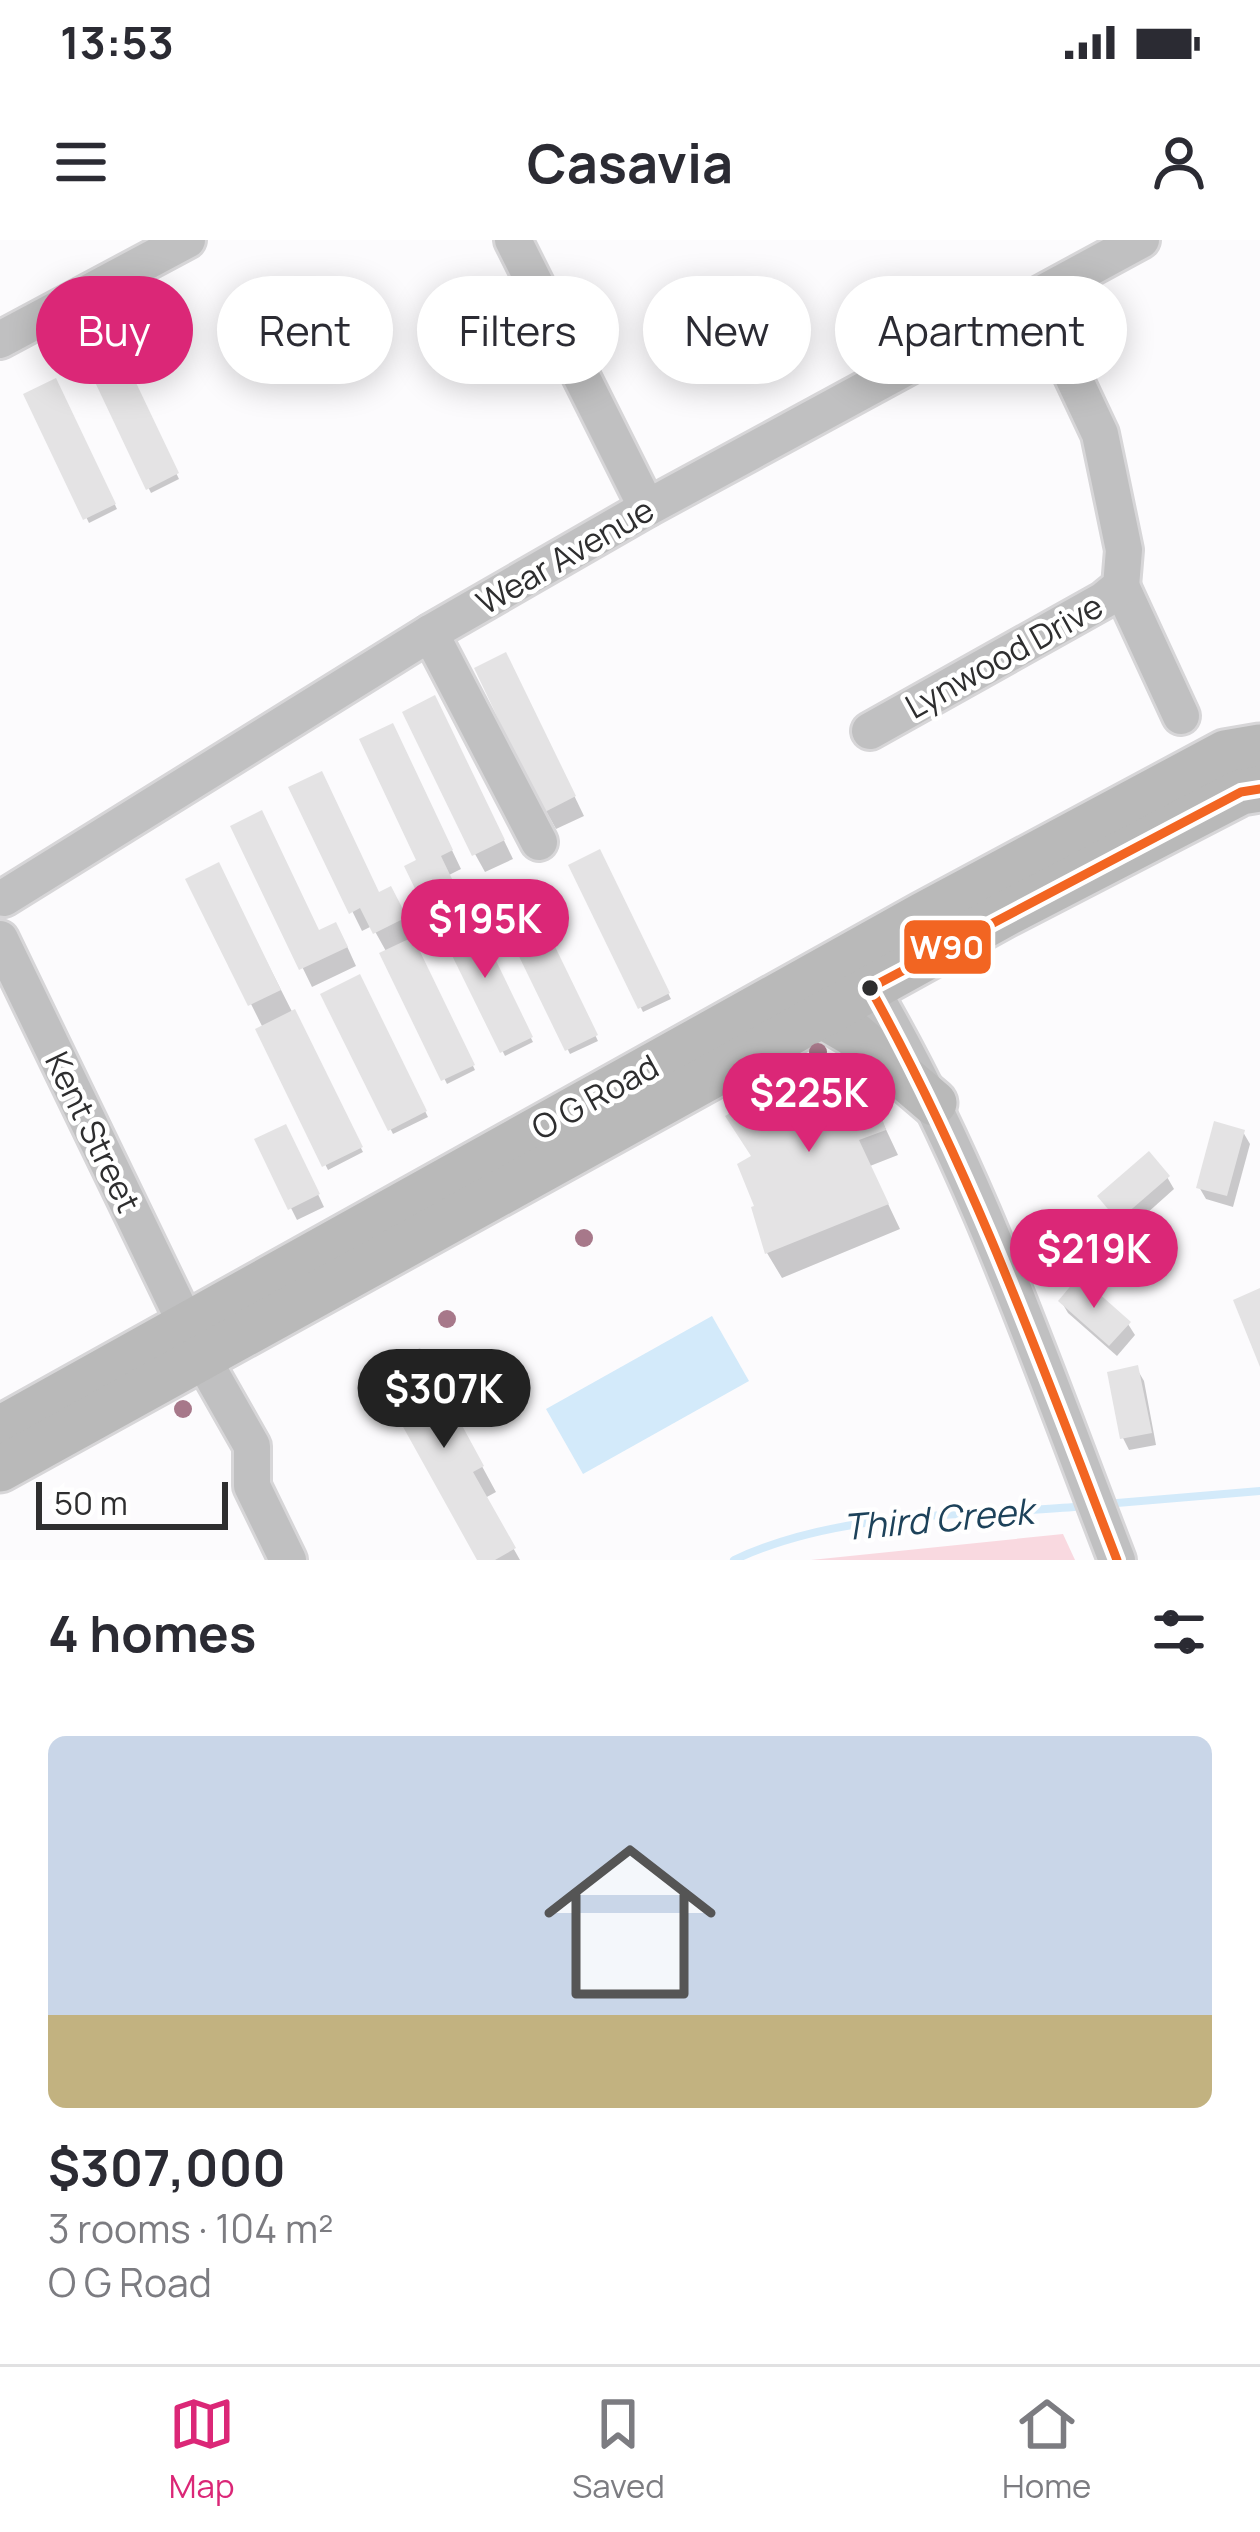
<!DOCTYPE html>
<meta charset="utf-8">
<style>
body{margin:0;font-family:Manrope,sans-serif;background:#f7f7f7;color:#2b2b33;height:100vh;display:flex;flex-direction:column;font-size:45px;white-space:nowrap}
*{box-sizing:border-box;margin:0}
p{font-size:39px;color:#7c7c81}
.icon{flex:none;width:66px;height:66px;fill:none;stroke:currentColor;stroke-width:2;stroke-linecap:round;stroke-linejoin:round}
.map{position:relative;height:1320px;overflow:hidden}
.drawer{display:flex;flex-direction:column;background:#fff;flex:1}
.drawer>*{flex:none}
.guide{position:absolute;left:36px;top:36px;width:1188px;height:108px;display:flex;gap:24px}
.scale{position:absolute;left:36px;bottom:30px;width:192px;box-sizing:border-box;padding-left:12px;border:6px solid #2e2e2f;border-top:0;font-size:33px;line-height:42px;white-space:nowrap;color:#2e2e2f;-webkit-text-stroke:9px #fff;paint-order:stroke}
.price{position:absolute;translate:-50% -102px;padding:0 27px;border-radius:42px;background:#db2777;color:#fff;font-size:39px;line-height:78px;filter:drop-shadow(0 3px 6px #0008)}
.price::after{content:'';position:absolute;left:50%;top:72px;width:36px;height:27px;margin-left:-18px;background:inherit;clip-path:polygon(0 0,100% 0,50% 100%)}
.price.on{background:#222;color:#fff}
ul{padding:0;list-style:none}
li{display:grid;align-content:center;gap:24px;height:636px;padding:0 48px}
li+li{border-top:3px solid #e1e1e2}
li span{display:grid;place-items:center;height:372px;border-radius:18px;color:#555}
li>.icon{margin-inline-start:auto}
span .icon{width:216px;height:216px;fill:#fffc;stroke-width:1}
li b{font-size:51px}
h2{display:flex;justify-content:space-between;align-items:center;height:144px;padding:0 48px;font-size:51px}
.chip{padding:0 42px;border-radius:54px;background:#fff;box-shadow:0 6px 30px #0003;font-size:42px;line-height:108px}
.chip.on{background:#db2777;color:#fff}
.status{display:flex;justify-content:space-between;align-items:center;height:84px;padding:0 60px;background:#fff;direction:ltr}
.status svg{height:33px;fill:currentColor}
header{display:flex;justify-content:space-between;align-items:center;height:156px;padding:0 48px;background:#fff;font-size:54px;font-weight:700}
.menu{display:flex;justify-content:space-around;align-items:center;height:168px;border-top:3px solid #e1e1e2;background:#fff;font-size:33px;color:#7c7c81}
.menu a{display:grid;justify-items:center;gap:6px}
.menu .on{color:#db2777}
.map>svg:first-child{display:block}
.green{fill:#f9d9e0}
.water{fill:#d3eafa}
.shadow{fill:#0003}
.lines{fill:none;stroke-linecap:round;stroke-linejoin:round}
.stream{stroke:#d3eafa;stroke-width:8}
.building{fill:#e4e3e4}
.minor-casing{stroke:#d7d6d8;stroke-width:42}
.major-casing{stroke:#d7d6d8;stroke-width:51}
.minor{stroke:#c0c0c1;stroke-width:36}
.major{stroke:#b9b9b9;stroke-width:45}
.bus-1-casing{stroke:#fff;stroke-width:18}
.bus-1{stroke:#f26522;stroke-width:9}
.tree{fill:#a7788a}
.bus-dot{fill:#2e2e2f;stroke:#fff;stroke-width:4.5}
.labels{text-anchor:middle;stroke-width:9;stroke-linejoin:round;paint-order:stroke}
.street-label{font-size:33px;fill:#2e2e2f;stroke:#fff}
.water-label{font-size:36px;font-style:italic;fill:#1d425a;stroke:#fff}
.line-badge{stroke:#fff;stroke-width:4.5}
.badge-label{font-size:33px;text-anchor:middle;font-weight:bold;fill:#fff}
</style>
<div class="status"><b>13:53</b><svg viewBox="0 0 49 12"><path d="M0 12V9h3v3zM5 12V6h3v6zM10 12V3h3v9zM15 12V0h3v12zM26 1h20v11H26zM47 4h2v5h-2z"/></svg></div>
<header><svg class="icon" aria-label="menu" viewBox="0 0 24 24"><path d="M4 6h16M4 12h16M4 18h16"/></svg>Casavia<svg class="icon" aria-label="person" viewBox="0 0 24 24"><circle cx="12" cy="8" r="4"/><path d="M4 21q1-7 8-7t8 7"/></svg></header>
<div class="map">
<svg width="1260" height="1320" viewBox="0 0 1260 1320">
<rect width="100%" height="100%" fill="#fcfbfd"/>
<!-- green -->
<polygon class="green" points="1063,1294 1075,1320 811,1320"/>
<!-- water -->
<polygon class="water" points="712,1076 749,1141 583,1234 546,1169"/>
<!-- shadow -->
<g class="shadow">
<polygon points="117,111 179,239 151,253 89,125"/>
<polygon points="55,142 117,269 89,283 27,155"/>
<polygon points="516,435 584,576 556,589 546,571"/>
<polygon points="444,478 513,619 485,632 475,614"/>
<polygon points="402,506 461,629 449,635 461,660 432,674 408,627 420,621"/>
<polygon points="292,549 379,655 401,668 415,697 410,699 475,830 447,844 383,715 387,713 372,686 362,691"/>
<polygon points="234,587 319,693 346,704 356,726 312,747"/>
<polygon points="599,613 671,759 643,772 572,626"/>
<polygon points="189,640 228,645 363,912 328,930 259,790 263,788"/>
<polygon points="527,655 598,801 570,814 499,668"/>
<polygon points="469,673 533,802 505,816 441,687"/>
<polygon points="359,738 428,877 393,894 324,755"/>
<polygon points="839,815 865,867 874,864 898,915 870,926 900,989 782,1038 767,1013 751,946 754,918"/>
<polygon points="1243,892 1250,904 1233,967 1206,959 1199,947"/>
<polygon points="292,899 324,967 297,980 291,968"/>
<polygon points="1167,937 1174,949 1127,991 1108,969"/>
<polygon points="1061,1061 1128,1084 1135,1095 1117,1116 1068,1073"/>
<polygon points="1137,1129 1144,1141 1156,1205 1129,1210 1123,1198"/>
<polygon points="433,1136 496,1252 485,1258 520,1320 480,1320"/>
</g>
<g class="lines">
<!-- stream -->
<g class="stream">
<polyline points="1117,1263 1260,1251"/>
<path d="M734,1320c104,-49 228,-44 340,-53"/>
</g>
</g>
<!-- building -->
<g class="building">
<polygon points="119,107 179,233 146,250 86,123"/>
<polygon points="56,138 116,264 83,280 23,154"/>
<polygon points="506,412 576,556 543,573 474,428"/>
<polygon points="435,455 505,600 472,616 402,472"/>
<polygon points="393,483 453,610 441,616 453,641 419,657 404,626 416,620 359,499"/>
<polygon points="322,531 379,652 391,646 407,677 373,694 360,668 349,674 288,547"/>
<polygon points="262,570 319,690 336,682 348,707 299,730 230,586"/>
<polygon points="600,609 670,753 638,769 568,625"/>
<polygon points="219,622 281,750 248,766 185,639"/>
<polygon points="528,651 598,795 565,811 495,667"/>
<polygon points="471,669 533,797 500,813 437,685"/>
<polygon points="413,697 475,825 441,841 379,713"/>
<polygon points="360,734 427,871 388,891 320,754"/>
<polygon points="295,769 363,907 322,927 255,789"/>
<polygon points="841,811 863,865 876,861 886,890 859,900 889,964 765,1014 751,967 754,966 737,924 751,916 725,876"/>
<polygon points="1214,881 1245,890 1227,956 1196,948"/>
<polygon points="286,884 320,954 288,970 254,899"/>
<polygon points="1149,911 1170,936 1118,981 1097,956"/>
<polygon points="1079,1036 1131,1082 1109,1106 1058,1061"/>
<polygon points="1260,1048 1260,1127 1233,1060"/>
<polygon points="420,1108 484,1226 473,1232 516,1308 495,1320 477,1320 372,1131"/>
<polygon points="1138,1125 1152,1193 1120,1199 1107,1132"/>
</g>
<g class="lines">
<defs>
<g id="minor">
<polyline points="513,0 647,268"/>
<polyline points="0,100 187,0"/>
<polyline points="1121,346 1181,476"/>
<polyline points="430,393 539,602"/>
<polyline points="870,491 1104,360 1121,346 1124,310 1100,194 1037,60"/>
<polyline points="4,658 430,393 647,268 1141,0"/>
<polyline points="0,699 186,1084"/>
<path d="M870,748c106,180 172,379 247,572"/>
<polyline points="202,1118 252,1206 252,1246 288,1320"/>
</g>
<g id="major">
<polyline points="821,775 852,793 934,863"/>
<polyline points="0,1189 923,675 1225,513 1260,507"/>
<polyline points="0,1229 1007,673 1241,552 1260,549"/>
</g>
</defs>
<!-- minor casing -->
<use href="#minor" class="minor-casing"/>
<!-- major casing -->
<use href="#major" class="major-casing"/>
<!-- minor -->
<use href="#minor" class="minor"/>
<!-- major -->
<use href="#major" class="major"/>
<defs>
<path id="bus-1" d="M1117,1320c-75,-195 -145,-389 -247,-572l371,-196 19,-3"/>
</defs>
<!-- bus-1 casing -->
<use href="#bus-1" class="bus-1-casing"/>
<!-- bus-1 -->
<use href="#bus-1" class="bus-1"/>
</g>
<!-- trees -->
<g class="tree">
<circle cx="818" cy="812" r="9"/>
<circle cx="584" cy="998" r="9"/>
<circle cx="447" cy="1079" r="9"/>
<circle cx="183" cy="1169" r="9"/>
</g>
<!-- markers -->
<circle class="bus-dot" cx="870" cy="748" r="10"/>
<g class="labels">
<!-- street labels -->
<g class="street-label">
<text transform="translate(565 316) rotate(-30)" y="12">Wear Avenue</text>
<text transform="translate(1004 416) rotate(-29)" y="12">Lynwood Drive</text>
<text transform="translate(595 857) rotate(-29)" y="12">O G Road</text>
<text transform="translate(93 892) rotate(64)" y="12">Kent Street</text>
</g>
<!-- water labels -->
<g class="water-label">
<text transform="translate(938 1279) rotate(-5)" y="13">Third Creek</text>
</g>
</g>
<rect class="line-badge" x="902" y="678" width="91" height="58" rx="12" fill="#f26522"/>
<g class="badge-label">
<text x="947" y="719">W90</text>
</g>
</svg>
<div class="scale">50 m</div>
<b class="price" style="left:485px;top:741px">$195K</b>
<b class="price" style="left:809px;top:915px">$225K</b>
<b class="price" style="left:1094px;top:1071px">$219K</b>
<b class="price on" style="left:444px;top:1211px">$307K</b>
<div class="guide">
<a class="chip on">Buy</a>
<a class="chip">Rent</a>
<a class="chip">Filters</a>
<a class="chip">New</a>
<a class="chip">Apartment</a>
</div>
</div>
<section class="drawer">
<h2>4 homes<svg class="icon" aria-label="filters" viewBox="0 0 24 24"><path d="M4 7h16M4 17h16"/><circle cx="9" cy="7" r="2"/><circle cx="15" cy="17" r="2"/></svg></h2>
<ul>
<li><span style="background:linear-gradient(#c9d6e8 75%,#c2b280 0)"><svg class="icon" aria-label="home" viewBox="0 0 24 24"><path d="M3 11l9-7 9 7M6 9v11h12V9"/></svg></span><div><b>$307,000</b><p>3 rooms · 104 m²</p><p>O G Road</p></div></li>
</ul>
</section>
<nav class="menu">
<a class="on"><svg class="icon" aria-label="map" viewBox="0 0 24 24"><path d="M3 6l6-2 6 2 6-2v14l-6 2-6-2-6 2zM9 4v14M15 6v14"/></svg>Map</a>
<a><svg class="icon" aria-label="saved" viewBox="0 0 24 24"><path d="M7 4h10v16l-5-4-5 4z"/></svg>Saved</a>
<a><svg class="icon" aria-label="home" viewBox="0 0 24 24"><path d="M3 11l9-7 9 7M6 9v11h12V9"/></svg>Home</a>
</nav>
